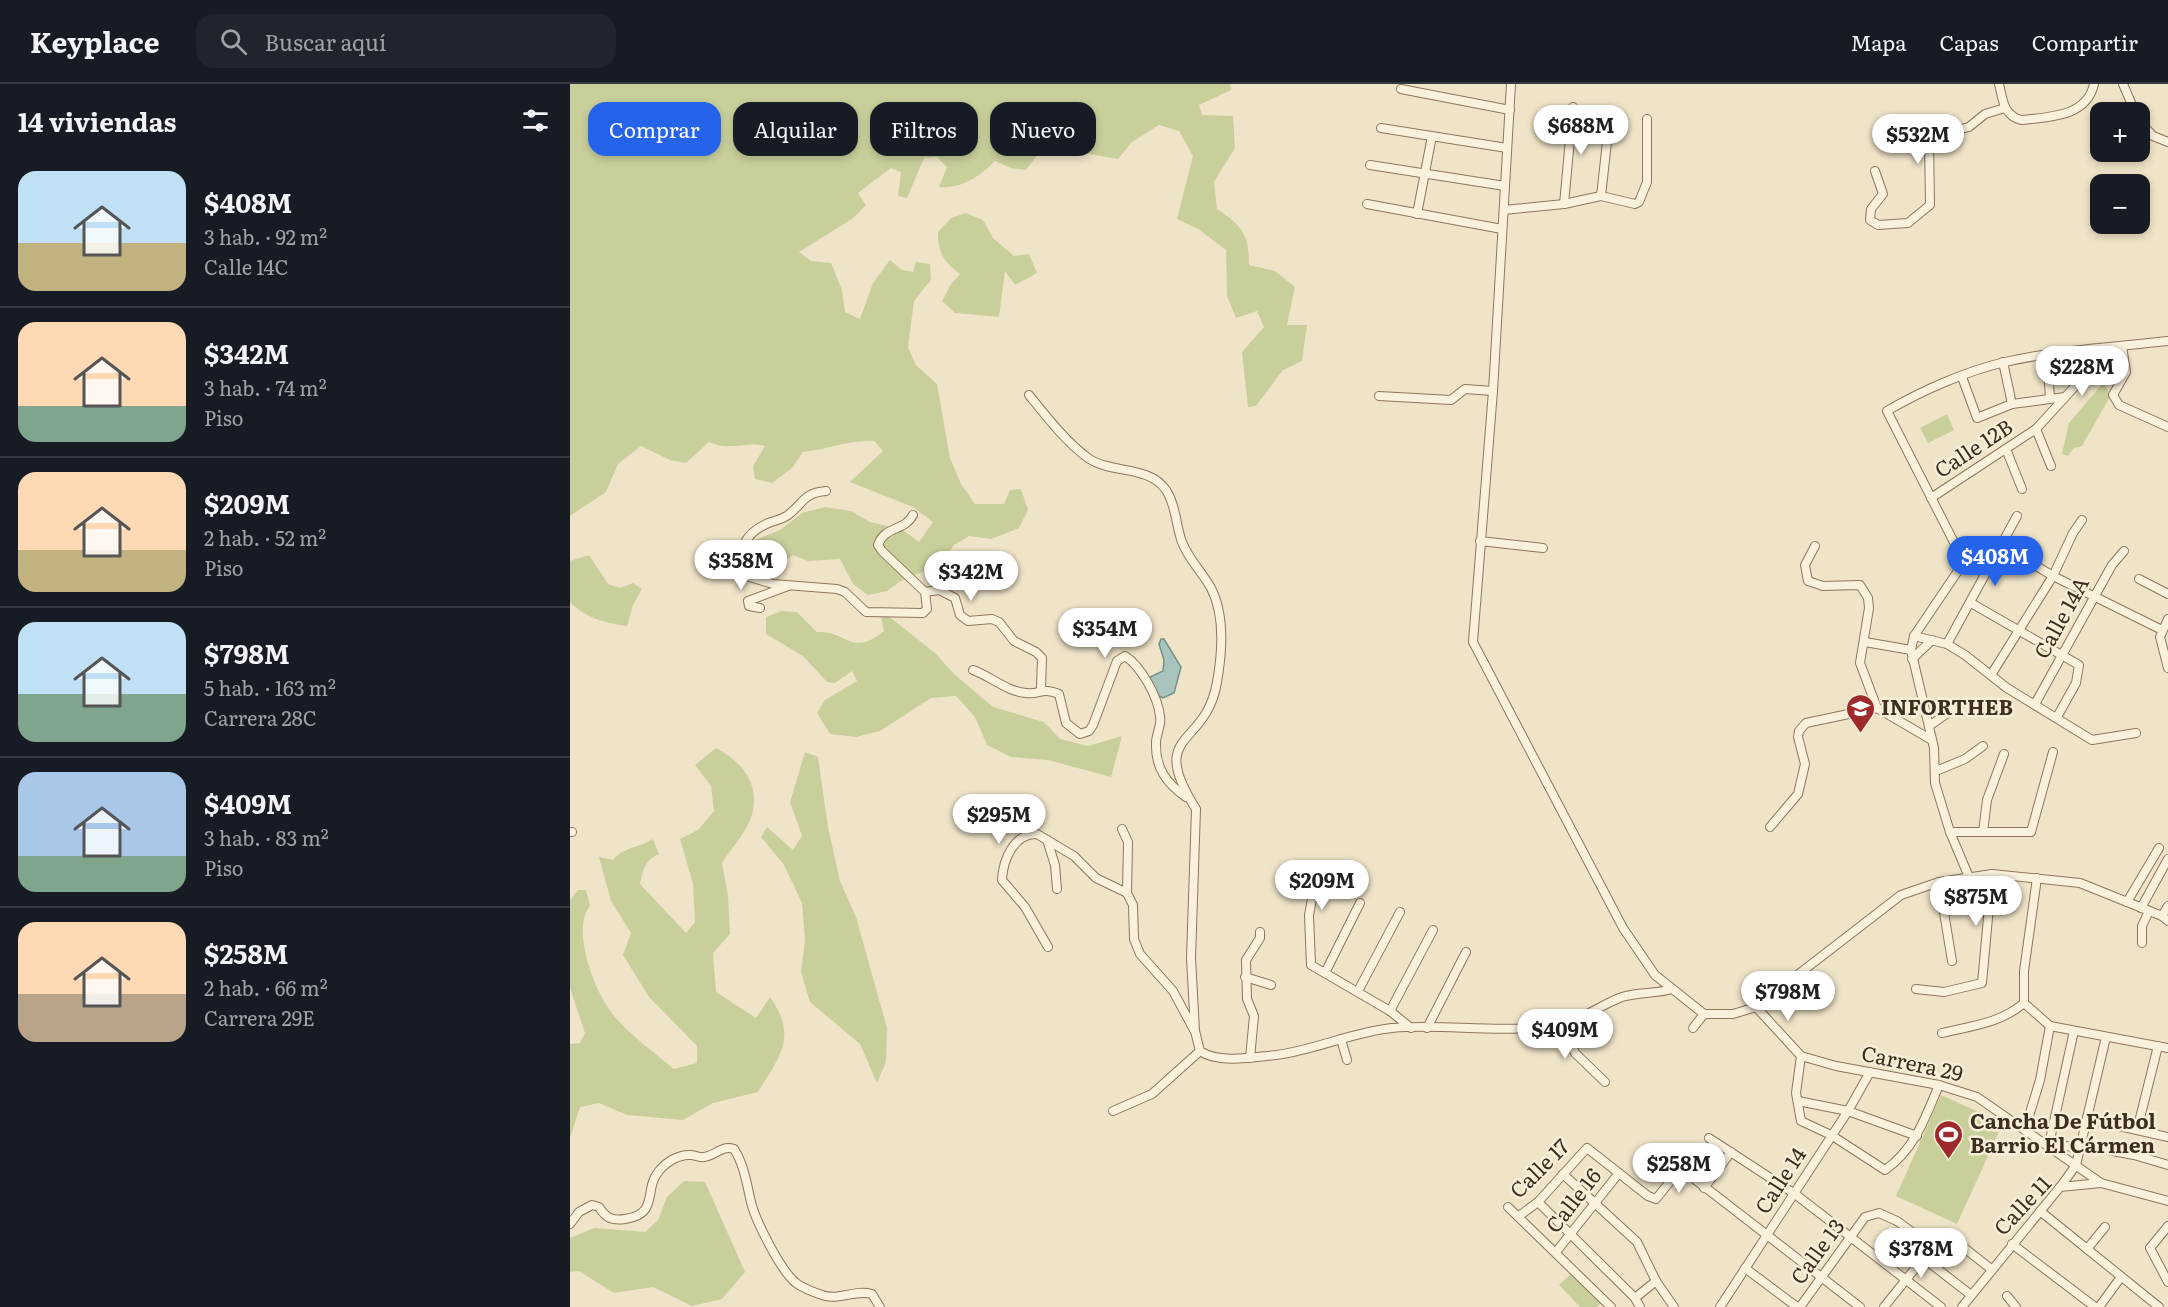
<!DOCTYPE html>
<html lang="es">
<meta charset="utf-8">
<style>
body{margin:0;font-family:Literata,serif;background:#20242c;color:#f1f3f6;height:100vh;display:flex;flex-direction:column;font-size:22px;white-space:nowrap}
*{box-sizing:border-box;margin:0}
p{font-size:20px;color:#9ea1a6}
.icon{flex:none;width:33px;height:33px;fill:none;stroke:currentColor;stroke-width:2;stroke-linecap:round;stroke-linejoin:round}
.map{position:relative;flex:1;overflow:hidden}
.drawer{display:flex;flex-direction:column;background:#171b24;width:570px}
.drawer>*{flex:none}
.guide{position:absolute;left:18px;top:18px;width:570px;height:54px;display:flex;gap:12px}
.buttons{position:absolute;left:1520px;top:18px;display:grid;gap:12px}
.buttons a{display:grid;place-items:center;width:60px;height:60px;border-radius:12px;background:#171b24;box-shadow:0 3px 9px #0003;font-size:30px}
.price{position:absolute;translate:-50% -51px;padding:0 14px;border-radius:21px;background:#fff;color:#222;font-size:20px;line-height:39px;filter:drop-shadow(0 2px 3px #0008)}
.price::after{content:'';position:absolute;left:50%;top:36px;width:18px;height:14px;margin-left:-9px;background:inherit;clip-path:polygon(0 0,100% 0,50% 100%)}
.price.on{background:#2563eb;color:#fff}
ul{padding:0;list-style:none}
li{display:flex;align-items:center;gap:18px;height:150px;padding:0 18px}
li+li{border-top:2px solid #363941}
li span{display:grid;place-items:center;flex:none;width:168px;height:120px;border-radius:18px;color:#555}
li>.icon{margin-inline-start:auto}
span .icon{width:72px;height:72px;fill:#fffc;stroke-width:1}
li b{font-size:26px}
h2{display:flex;justify-content:space-between;align-items:center;height:72px;padding:0 18px;font-size:26px}
.tag{padding:0 21px;border-radius:18px;background:#171b24;box-shadow:0 3px 9px #0003;font-size:21px;line-height:54px}
.tag.on{background:#2563eb;color:#fff}
header{display:flex;align-items:center;gap:36px;box-sizing:border-box;height:84px;padding:0 30px;background:#171b24;border-bottom:2px solid #363941}
header strong{font-size:28px}
nav{display:flex;gap:33px;margin-inline-start:auto;font-size:21px}
.search{width:420px;height:54px;background:#20242c;display:flex;align-items:center;gap:15px;box-sizing:border-box;padding:0 21px;border-radius:18px;color:#9ea1a6;font-size:22px}
main{display:flex;flex:1;min-height:0}
.map>svg:first-child{display:block}
.green{fill:#c9cf9b}
.water{fill:#a9c4bc;stroke:#6f938a;stroke-width:1.5}
.lines{fill:none;stroke-linecap:round;stroke-linejoin:round}
.street-casing{stroke:#8d765c;stroke-width:10}
.street{stroke:#faf1dc;stroke-width:8}
.labels{text-anchor:middle;stroke-width:5;stroke-linejoin:round;paint-order:stroke}
.street-label{font-size:21px;fill:#3d2e20;stroke:#f7eed8}
.poi-label{font-size:21px;font-weight:bold;fill:#3d2e20;stroke:#f7eed8;text-anchor:start}
</style>
<header>
<strong>Keyplace</strong>
<div class="search"><svg class="icon" aria-label="search" viewBox="0 0 24 24"><circle cx="10" cy="10" r="6"/><path d="M15 15l6 6"/></svg>Buscar aquí</div>
<nav><a>Mapa</a><a>Capas</a><a>Compartir</a></nav>
</header>
<main>
<section class="drawer">
<h2>14 viviendas<svg class="icon" aria-label="filters" viewBox="0 0 24 24"><path d="M4 7h16M4 17h16"/><circle cx="9" cy="7" r="2"/><circle cx="15" cy="17" r="2"/></svg></h2>
<ul>
<li><span style="background:linear-gradient(#bfe0f5 60%,#c2b280 0)"><svg class="icon" aria-label="home" viewBox="0 0 24 24"><path d="M3 11l9-7 9 7M6 9v11h12V9"/></svg></span><div><b>$408M</b><p>3 hab. · 92 m²</p><p>Calle 14C</p></div></li>
<li><span style="background:linear-gradient(#ffd9b3 70%,#7fa58c 0)"><svg class="icon" aria-label="home" viewBox="0 0 24 24"><path d="M3 11l9-7 9 7M6 9v11h12V9"/></svg></span><div><b>$342M</b><p>3 hab. · 74 m²</p><p>Piso</p></div></li>
<li><span style="background:linear-gradient(#ffd9b3 65%,#c2b280 0)"><svg class="icon" aria-label="home" viewBox="0 0 24 24"><path d="M3 11l9-7 9 7M6 9v11h12V9"/></svg></span><div><b>$209M</b><p>2 hab. · 52 m²</p><p>Piso</p></div></li>
<li><span style="background:linear-gradient(#bfe0f5 60%,#7fa58c 0)"><svg class="icon" aria-label="home" viewBox="0 0 24 24"><path d="M3 11l9-7 9 7M6 9v11h12V9"/></svg></span><div><b>$798M</b><p>5 hab. · 163 m²</p><p>Carrera 28C</p></div></li>
<li><span style="background:linear-gradient(#a9c7e8 70%,#7fa58c 0)"><svg class="icon" aria-label="home" viewBox="0 0 24 24"><path d="M3 11l9-7 9 7M6 9v11h12V9"/></svg></span><div><b>$409M</b><p>3 hab. · 83 m²</p><p>Piso</p></div></li>
<li><span style="background:linear-gradient(#ffd9b3 60%,#b9a48a 0)"><svg class="icon" aria-label="home" viewBox="0 0 24 24"><path d="M3 11l9-7 9 7M6 9v11h12V9"/></svg></span><div><b>$258M</b><p>2 hab. · 66 m²</p><p>Carrera 29E</p></div></li>
</ul>
</section>
<div class="map">
<svg width="1598" height="1223" viewBox="0 0 1598 1223">
<rect width="100%" height="100%" fill="#f0e4c8"/>
<!-- green -->
<g class="green">
<path d="M0,0h660l1,6 -32,15 3,10 31,1 2,32 -21,34 3,27c26,17 32,26 32,56l26,6 20,16 -8,38h20l-5,36 -19,9 -27,36 -8,1 -6,-55 22,-25 -7,-16 -21,7 -9,-22 -1,-46 -28,-21 -21,-10 16,-63 -14,-25 -20,-6 -27,17 -14,17 -74,-13 -18,24 -15,-2 -16,-7c-16,16 -33,28 -56,26l8,-20 -10,-10 -13,1 -17,40 -9,-2 3,-24 -10,-4 -33,25 8,12 -14,14 -53,33 12,9 20,2 11,27 3,22 15,7 13,-36 17,-23 12,10 11,2 3,-10 14,2 1,16 -17,21 -6,46 8,18 21,19 13,74 11,26 14,20h29l6,-14 11,-1 7,21 -9,18 -28,11 -22,-3 -15,9 -15,20 -40,17 -12,9 -19,4 -15,-11 -13,-25 -32,2 -15,-6 -19,15 -18,8 -13,-13 10,-24 27,-11 22,-17 23,-6 26,4 19,11 33,8 16,12 14,-20 -20,-15 -63,-25 33,-31 -9,-10c-27,-1 -45,8 -71,11l-11,16 -20,15 -17,-4 -2,-13 12,-20c-21,-5 -34,6 -56,-4l-23,21 -16,-3 -29,-14 -23,18 -12,28 -36,24z"/>
<path d="M396,129l17,7 10,18 21,18 15,-2 8,19 -22,12 -10,-14 -6,46 -44,-4 -13,-12 9,-17 9,-10c-15,-11 -23,-22 -22,-42l13,-14z"/>
<polygon points="1533,299 1541,311 1512,362 1504,364 1498,372 1492,370 1499,339"/>
<polygon points="1377,330 1384,346 1358,359 1350,344"/>
<path d="M19,471l19,29 12,4 13,-5 9,6 -9,16 -6,21c-21,-3 -42,-8 -57,-24v-41z"/>
<path d="M212,527l15,1 20,20c30,-2 34,26 67,-1l-3,-14 6,-2 48,38 19,21 39,33 51,15 16,17 28,7 34,-10 -11,41 -63,-17 -37,-3 -24,-12 -12,-28 -19,-21 -25,2 -51,33 -24,6 -26,-3 -13,-21 8,-13 32,-19 -5,-10 -17,12 -8,-1 -24,-26 -37,-22v-17z"/>
<path d="M146,664c28,14 47,41 34,72 -6,15 -20,30 -28,43l6,33 2,38 -17,19 3,39 40,26 14,-21c28,40 10,59 -12,95l-45,11 -30,17 -56,-5 -28,-12 -19,4 -10,31v-94l10,-1 5,-10 -15,-45v-88l8,-10h8l4,16c-20,24 6,90 25,111 16,19 39,35 59,52l23,-6v-17l-48,-49 -26,-42 8,-22 -20,-32 -12,-44 14,3c10,-13 26,-12 40,-21l6,15c-14,6 -16,16 -19,30l46,49 9,-11 -2,-38 -13,-45 18,-9 16,-19 -3,-25 -16,-21z"/>
<polygon points="235,668 248,673 258,743 270,797 286,833 317,944 316,978 307,999 290,960 240,918 231,888 235,856 232,819 214,781 191,753 197,743 223,766 232,752 220,718"/>
<polygon points="1371,1011 1433,1039 1387,1140 1326,1112"/>
<polygon points="114,1097 135,1098 175,1188 152,1215 122,1222 83,1203 44,1209 9,1187 0,1188 0,1154 24,1144 75,1148 88,1136 97,1113"/>
<polygon points="1003,1188 1032,1218 1027,1223 1010,1223 989,1201"/>
</g>
<!-- water -->
<polygon class="water" points="591,555 594,555 611,583 604,609 593,614 589,612 576,595 593,587 594,576 589,560"/>
<g class="lines">
<defs>
<g id="street">
<polyline points="941,0 923,307 903,558 1053,844 1085,891 1134,930 1163,930 1186,923 1331,811 1369,798 1422,790 1510,799 1592,832 1598,837"/>
<path d="M1429,0c4,16 4,31 22,36 28,-3 66,-3 73,-36"/>
<polyline points="1553,0 1565,28"/>
<polyline points="831,5 940,26"/>
<polyline points="1569,37 1583,52 1598,58"/>
<polyline points="811,44 937,64"/>
<polyline points="800,81 935,102"/>
<polyline points="1305,87 1313,110 1301,125 1300,136 1308,141 1338,139 1360,121 1359,56 1368,51 1399,43 1415,30 1435,24"/>
<polyline points="1031,112 1040,31"/>
<polyline points="797,120 932,145"/>
<polyline points="994,120 1003,23"/>
<polyline points="934,126 994,120 1031,112 1065,120 1069,118 1077,98 1077,35"/>
<polyline points="847,130 862,52"/>
<polyline points="1552,262 1556,288 1543,311 1549,321 1598,343"/>
<polyline points="1477,270 1480,314"/>
<polyline points="1433,278 1442,320"/>
<polyline points="1392,293 1407,334 1442,320 1495,313"/>
<path d="M459,311c17,21 37,47 59,63 23,16 61,7 78,32 10,15 10,36 16,52 7,18 20,30 29,46 14,27 11,66 6,94 -11,67 -71,48 -21,127l-5,149 4,73 5,20c19,13 54,6 76,4 40,-5 76,-23 116,-27 55,-5 111,7 168,-4 23,-4 40,-19 62,-27 16,-5 34,-3 50,-8"/>
<polyline points="809,312 881,316 895,305 923,307"/>
<polyline points="1466,345 1481,382"/>
<polyline points="1436,365 1452,405"/>
<path d="M256,407c-23,2 -22,12 -38,24 -5,4 -11,5 -17,7 -24,9 -39,30 -25,54l27,8 64,5 8,3 21,20 57,1 4,-4 -2,-17"/>
<polyline points="1361,414 1466,345 1540,264"/>
<path d="M343,431c-8,16 -29,11 -35,30l4,6 43,41 14,-2 16,8 5,17 8,6 24,-2 7,3 15,19 22,11 6,6 -1,31"/>
<polyline points="910,457 973,464"/>
<polyline points="1245,462 1235,481 1238,497 1253,502 1290,501 1298,514 1299,524 1290,579 1307,624"/>
<polyline points="1433,462 1483,492 1592,546"/>
<polyline points="1569,495 1598,510"/>
<polyline points="1401,519 1509,581 1506,599 1487,633"/>
<polyline points="190,524 179,522 178,517 218,502"/>
<polyline points="1598,535 1590,553 1598,584"/>
<polyline points="1344,552 1377,560 1395,571 1437,604 1522,656 1566,649"/>
<polyline points="1295,558 1341,566"/>
<polyline points="1377,560 1447,432"/>
<polyline points="1342,575 1362,556"/>
<path d="M403,586c17,6 35,22 53,23 14,2 15,-6 33,1l7,29 14,11 9,-3 4,-6 24,-64 8,-5c16,10 33,41 35,60 2,9 -4,18 -4,27 -1,25 11,41 30,54"/>
<polyline points="1421,591 1483,492 1503,449 1512,436"/>
<polyline points="1465,620 1542,481 1554,467"/>
<polyline points="1359,642 1391,620"/>
<polyline points="1366,687 1395,675 1413,662"/>
<polyline points="1200,743 1228,710 1235,680 1228,653 1229,647 1236,639 1307,624 1360,655"/>
<polyline points="552,745 558,758 557,809"/>
<polyline points="0,748 2,748"/>
<polyline points="1380,748 1461,748 1483,668"/>
<polyline points="1413,748 1417,716 1434,670"/>
<polyline points="477,756 485,781 487,805"/>
<polyline points="732,786 744,804 739,831 741,881 820,927 841,944"/>
<path d="M1399,793l-19,-45 -15,-49 -1,-35 -23,-98 3,-14 50,-74 -77,-151c34,-20 79,-40 118,-49 53,-12 109,-15 163,-21"/>
<polyline points="1467,794 1454,887 1454,919 1480,942 1598,964"/>
<polyline points="1369,798 1382,877"/>
<polyline points="1557,818 1589,764"/>
<polyline points="1571,824 1598,775"/>
<polyline points="1592,832 1598,822"/>
<polyline points="1572,859 1572,842 1579,827"/>
<path d="M478,863l-23,-40 -23,-27c1,-20 12,-47 35,-46l37,22 22,22 31,15 6,12 1,34 6,15 33,37 21,39"/>
<polyline points="755,889 790,819"/>
<polyline points="675,893 701,901"/>
<polyline points="1346,905 1374,908 1412,899 1422,790"/>
<polyline points="788,907 830,828"/>
<polyline points="1186,923 1231,972 1266,982 1369,1001 1407,1013 1531,1099 1598,1117"/>
<polyline points="820,927 863,846"/>
<polyline points="1008,936 1002,961 1005,969 1035,998"/>
<polyline points="857,944 896,868"/>
<polyline points="1123,944 1134,930"/>
<polyline points="1504,947 1479,1060 1511,1064"/>
<path d="M1372,949c30,-7 59,-10 82,-30"/>
<polyline points="771,955 777,976"/>
<path d="M1231,972l-5,37 5,28 30,14 54,35c30,-21 40,-52 54,-85"/>
<polyline points="680,974 684,932 677,915 676,876 690,854 690,848"/>
<polyline points="1228,1017 1278,1027 1347,1052"/>
<polyline points="543,1027 582,1010 630,967"/>
<polyline points="1518,1035 1598,1053"/>
<polyline points="1455,1045 1470,996 1480,942"/>
<polyline points="1567,1046 1588,962"/>
<polyline points="1139,1054 1225,1110 1371,1223"/>
<polyline points="1511,1061 1564,1071 1598,1081"/>
<polyline points="1096,1073 1290,1223"/>
<polyline points="993,1090 1067,1158 1086,1197 1104,1223"/>
<polyline points="1491,1102 1506,1081 1536,953"/>
<polyline points="1134,1104 1161,1068"/>
<polyline points="968,1118 1065,1214 1070,1223"/>
<polyline points="938,1123 1041,1223"/>
<polyline points="1470,1127 1589,1223"/>
<polyline points="949,1132 968,1118 1017,1064 1078,1112 1086,1115 1110,1085"/>
<path d="M0,1140l9,-12 13,-7 7,2c7,11 13,14 26,12 35,-5 18,-30 34,-48 7,-9 20,-17 32,-16 4,0 8,3 13,2 13,-2 17,-12 30,-8 11,17 13,38 18,57 6,19 29,65 44,77 7,5 17,9 26,12 17,6 33,-6 50,-1l8,13"/>
<polyline points="1598,1142 1580,1164 1598,1198"/>
<polyline points="1442,1160 1525,1223"/>
<polyline points="1517,1165 1535,1143"/>
<polyline points="986,1168 1049,1089"/>
<polyline points="1352,1173 1401,1211"/>
<polyline points="1175,1184 1227,1223"/>
<polyline points="1437,1212 1446,1223"/>
<polyline points="1065,1214 1086,1197"/>
<polyline points="1150,1223 1278,1027 1300,988"/>
<polyline points="1230,1223 1295,1133 1309,1129 1327,1137 1361,1162"/>
<polyline points="1314,1223 1372,1151 1379,1152 1421,1185"/>
<polyline points="1392,1223 1490,1103 1531,1099"/>
<polyline points="1529,1223 1551,1193"/>
</g>
</defs>
<!-- street casing -->
<use href="#street" class="street-casing"/>
<!-- street -->
<use href="#street" class="street"/>
</g>
<!-- icons -->
<defs>
<symbol id="school-pin" viewBox="-11 -11 22 30"><path d="M0 17L-7.5 6A9.5 9.5 0 1 1 7.5 6Z" fill="#9e2a2b" stroke="#f7eed8"/><path d="M0-5L7-2L0 1L-7-2ZM-4 1L0 2.5L4 1V4Q0 6-4 4Z" fill="#fff"/></symbol>
<symbol id="stadium-pin" viewBox="-11 -11 22 30"><path d="M0 17L-7.5 6A9.5 9.5 0 1 1 7.5 6Z" fill="#9e2a2b" stroke="#f7eed8"/><path d="M0-5a6.5 5 0 1 0 0 10a6.5 5 0 1 0 0-10ZM-3.5-1.8h7v3.6h-7Z" fill="#fff"/></symbol>
</defs>
<g fill-rule="evenodd">
<use href="#school-pin" x="1274" y="608" width="33" height="45"/>
<use href="#stadium-pin" x="1362" y="1034" width="33" height="45"/>
</g>
<g class="labels">
<!-- street labels -->
<g class="street-label">
<text transform="translate(1404 365) rotate(-33)" y="7">Calle 12B</text>
<text transform="translate(1492 534) rotate(-61)" y="7">Calle 14A</text>
<text transform="translate(1342 980) rotate(12)" y="7">Carrera 29</text>
<text transform="translate(970 1085) rotate(-45)" y="7">Calle 17</text>
<text transform="translate(1211 1097) rotate(-57)" y="7">Calle 14</text>
<text transform="translate(1004 1117) rotate(-52)" y="7">Calle 16</text>
<text transform="translate(1453 1122) rotate(-47)" y="7">Calle 11</text>
<text transform="translate(1248 1168) rotate(-54)" y="7">Calle 13</text>
</g>
<!-- poi labels -->
<g class="poi-label">
<text x="1311" y="631">INFORTHEB</text>
<text x="1400" y="1045">Cancha De Fútbol<tspan x="1400" dy="24">Barrio El Cármen</tspan></text>
</g>
</g>
</svg>
<div class="buttons">
<a>+</a>
<a>−</a>
</div>
<b class="price" style="left:1011px;top:72px">$688M</b>
<b class="price" style="left:1348px;top:81px">$532M</b>
<b class="price" style="left:1512px;top:313px">$228M</b>
<b class="price on" style="left:1425px;top:503px">$408M</b>
<b class="price" style="left:171px;top:507px">$358M</b>
<b class="price" style="left:401px;top:518px">$342M</b>
<b class="price" style="left:535px;top:575px">$354M</b>
<b class="price" style="left:429px;top:761px">$295M</b>
<b class="price" style="left:752px;top:827px">$209M</b>
<b class="price" style="left:1406px;top:843px">$875M</b>
<b class="price" style="left:1218px;top:938px">$798M</b>
<b class="price" style="left:995px;top:976px">$409M</b>
<b class="price" style="left:1109px;top:1110px">$258M</b>
<b class="price" style="left:1351px;top:1195px">$378M</b>
<div class="guide">
<a class="tag on">Comprar</a>
<a class="tag">Alquilar</a>
<a class="tag">Filtros</a>
<a class="tag">Nuevo</a>
</div>
</div>
</main>
